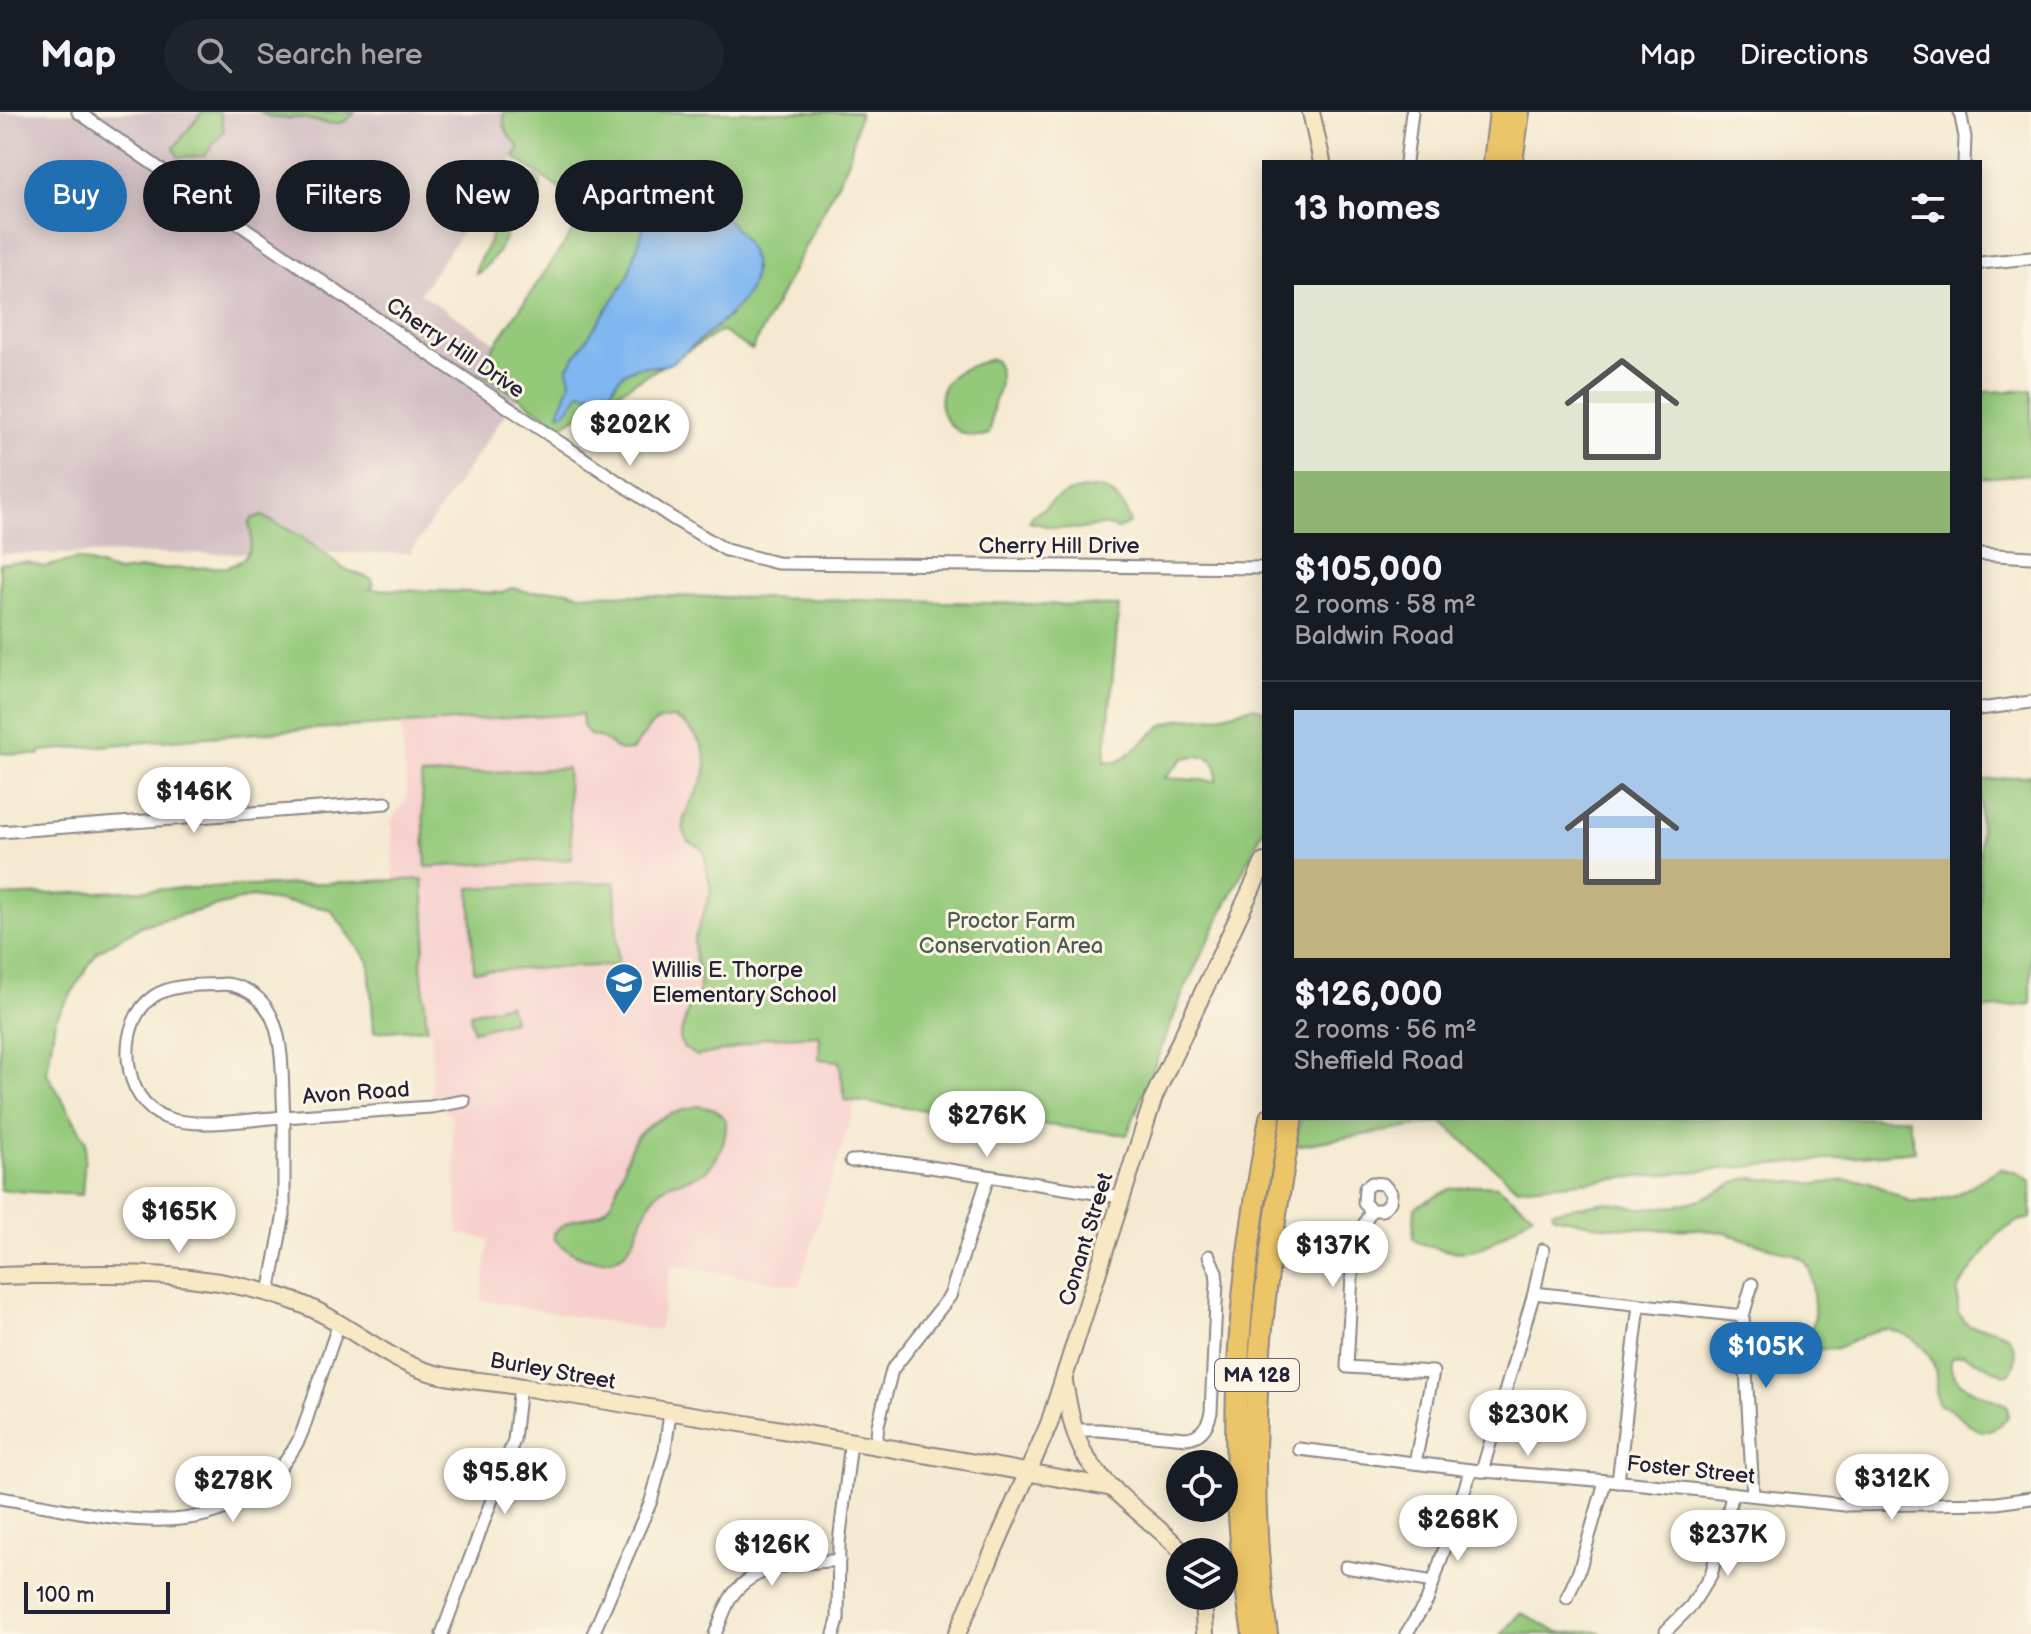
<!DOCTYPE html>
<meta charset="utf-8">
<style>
body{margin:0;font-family:"Balsamiq Sans",sans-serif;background:#20242c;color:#f1f3f6;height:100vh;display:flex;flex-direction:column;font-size:30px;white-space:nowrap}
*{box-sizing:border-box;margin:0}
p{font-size:26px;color:#9ea1a6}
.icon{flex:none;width:44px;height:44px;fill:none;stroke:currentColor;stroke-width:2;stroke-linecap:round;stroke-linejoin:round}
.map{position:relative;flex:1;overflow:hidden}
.drawer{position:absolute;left:1262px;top:48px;width:720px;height:960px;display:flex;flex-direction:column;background:#171b24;border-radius:0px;box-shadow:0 4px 20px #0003}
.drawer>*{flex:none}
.banner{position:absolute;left:24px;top:48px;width:760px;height:72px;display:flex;gap:16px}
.controls{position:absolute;left:1166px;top:1338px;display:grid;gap:16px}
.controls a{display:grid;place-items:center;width:72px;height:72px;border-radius:50%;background:#171b24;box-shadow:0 4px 20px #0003;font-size:40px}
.scale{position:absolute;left:24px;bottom:20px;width:146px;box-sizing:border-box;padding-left:8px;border:4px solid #22223b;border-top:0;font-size:22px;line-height:28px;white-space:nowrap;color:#22223b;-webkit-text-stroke:6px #fcf5e5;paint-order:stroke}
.price{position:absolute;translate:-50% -68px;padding:0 18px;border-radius:28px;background:#fff;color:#222;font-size:26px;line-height:52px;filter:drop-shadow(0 2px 4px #0008)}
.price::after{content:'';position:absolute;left:50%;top:48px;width:24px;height:18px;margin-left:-12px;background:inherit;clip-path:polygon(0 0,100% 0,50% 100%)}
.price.current{background:#1f6fb2;color:#fff}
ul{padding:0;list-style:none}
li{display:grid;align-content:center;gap:16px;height:424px;padding:0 32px}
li+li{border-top:2px solid #363941}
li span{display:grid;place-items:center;height:248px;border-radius:0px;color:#555}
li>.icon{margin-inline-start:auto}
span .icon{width:144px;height:144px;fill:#fffc;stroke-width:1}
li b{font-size:34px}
h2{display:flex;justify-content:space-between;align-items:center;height:96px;padding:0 32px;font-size:34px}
.tag{padding:0 28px;border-radius:36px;background:#171b24;box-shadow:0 4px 20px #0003;font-size:28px;line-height:72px}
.tag.current{background:#1f6fb2;color:#fff}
header{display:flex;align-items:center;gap:48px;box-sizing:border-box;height:112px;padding:0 40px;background:#171b24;border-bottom:2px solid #363941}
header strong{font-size:38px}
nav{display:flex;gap:44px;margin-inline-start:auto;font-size:28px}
.search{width:560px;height:72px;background:#20242c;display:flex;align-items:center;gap:20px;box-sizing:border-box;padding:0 28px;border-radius:44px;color:#9ea1a6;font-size:30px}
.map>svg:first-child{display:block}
.built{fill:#f7d0cd}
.industrial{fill:#d2bec3}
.green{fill:#94c97a;stroke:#5b765a;stroke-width:2;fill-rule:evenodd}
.water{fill:#80b7f0;stroke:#516c96;stroke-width:2}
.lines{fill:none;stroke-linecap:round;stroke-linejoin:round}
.street-casing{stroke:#8c8686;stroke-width:15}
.secondary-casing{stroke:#8c8686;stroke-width:20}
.highway-casing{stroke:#8c8686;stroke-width:24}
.street{stroke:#fff;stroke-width:11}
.secondary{stroke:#f8e8c3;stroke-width:16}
.highway{stroke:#edc569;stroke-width:20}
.labels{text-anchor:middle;stroke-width:6;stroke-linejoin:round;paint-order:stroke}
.shield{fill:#fcf5e5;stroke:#63616e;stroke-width:2}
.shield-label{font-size:20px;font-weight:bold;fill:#22223b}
.street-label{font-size:22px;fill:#22223b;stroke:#fcf5e5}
.park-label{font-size:22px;fill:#4a5c51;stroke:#fcf5e5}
.poi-label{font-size:22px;fill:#22223b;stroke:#fcf5e5;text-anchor:start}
</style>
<header>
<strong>Map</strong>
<div class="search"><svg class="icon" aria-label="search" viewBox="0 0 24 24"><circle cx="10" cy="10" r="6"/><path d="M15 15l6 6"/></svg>Search here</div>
<nav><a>Map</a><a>Directions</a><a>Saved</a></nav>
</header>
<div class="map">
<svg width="2031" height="1522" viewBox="0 0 2031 1522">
<rect width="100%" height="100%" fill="#fcf5e5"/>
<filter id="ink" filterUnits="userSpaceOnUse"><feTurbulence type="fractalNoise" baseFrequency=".0125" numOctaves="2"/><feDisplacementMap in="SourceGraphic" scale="16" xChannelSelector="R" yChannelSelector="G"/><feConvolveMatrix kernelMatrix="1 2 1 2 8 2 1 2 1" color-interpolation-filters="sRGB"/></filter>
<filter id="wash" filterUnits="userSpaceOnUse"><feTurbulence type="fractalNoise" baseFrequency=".006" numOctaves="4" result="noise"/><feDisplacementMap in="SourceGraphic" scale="32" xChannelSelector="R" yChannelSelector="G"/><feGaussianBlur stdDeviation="1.8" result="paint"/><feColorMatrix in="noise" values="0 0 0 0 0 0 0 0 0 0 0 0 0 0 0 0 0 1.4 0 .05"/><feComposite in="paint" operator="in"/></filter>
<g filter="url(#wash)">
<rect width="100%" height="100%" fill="#f5ead1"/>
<!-- built -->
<polygon class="built" points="679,597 752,669 773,708 828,786 819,947 839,949 845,987 856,989 799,1174 671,1153 659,1219 481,1188 489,1128 458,1121 452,1004 432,987 431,916 427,916 420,845 423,768 394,768 391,708 407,687 401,612"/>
<!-- industrial -->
<polygon class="industrial" points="0,0 538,0 520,37 420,181 536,257 410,441 0,442"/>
<!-- green -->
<g class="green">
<polygon points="202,0 220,0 224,18 204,44 178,45 174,36"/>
<path d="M261,0h94c-14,20 -36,8 -55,6 -15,-1 -25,4 -39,-6z"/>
<path d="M505,0h355l-12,51 -96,187 -31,-19 -160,95 -83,-56 110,-161 -74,-52 6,-9c-10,-10 -20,-21 -15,-36z"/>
<path d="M533,64l7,4 1,7 -3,9 -27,30 -14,28 -13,15 -8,5c0,-15 11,-22 14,-35 8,-31 6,-53 43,-63z"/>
<path d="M991,247l5,2c10,25 -1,31 -4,53 -1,7 0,12 -3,20 -34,12 -66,-29 -38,-57 10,-10 27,-13 40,-18z"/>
<polygon points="2031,278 2031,362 1980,366 1980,303 1984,280"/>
<path d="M1093,376c21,1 32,17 37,35l-12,6 -16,-4 -20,4 -26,-1 -27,-6 3,-7c9,-3 14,-9 22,-15 12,-8 25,-11 39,-12z"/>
<path d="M262,404l40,21 42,32 28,10 2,6 -4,4 132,4c11,-10 18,-1 31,-1 17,-1 29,-5 45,2l541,12 -14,156 15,-1 43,-36 18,-6 35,-2 37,-10 11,3v118l-79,160 -58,147 -282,-35 -6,-39 -20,-2 1,-24 -57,3 -34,12 -33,6 -12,-8 -5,-9 10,-32 10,-14v-21l-4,-15 -1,-16 17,-50 -8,-42 -15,-8c-21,-33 35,-57 13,-97 -6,-11 -16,-21 -26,-26 -29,1 -27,15 -43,32l-12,1 -19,-13 -11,-3 -7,-9 -1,-12 -288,16 -254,21v4l-40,-2v-190l28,-1 16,5 33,-8 41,13 23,-3 87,-2c20,-6 28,-23 21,-43l4,-6zM1197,644c17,-1 22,10 19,25l-52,-3 20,-20z"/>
<polygon points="567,656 572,747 426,755 421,664"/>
<polygon points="2031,663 2031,892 1980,898 1980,669"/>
<polygon points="423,767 426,824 421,850 427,916 374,920 369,850 330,797 252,785 143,813 97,840 55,908 47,961 86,1029 82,1083 0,1078 0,784"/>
<polygon points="615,770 618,853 474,859 470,776"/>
<polygon points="509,892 513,909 473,919 470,901"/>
<path d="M698,994l17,3 11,11c1,20 -9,48 -30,56 -12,5 -30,7 -39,17 -23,24 -16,72 -60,67 -17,-1 -31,-9 -43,-21v-6c20,-21 37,-11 50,-23 12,-11 13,-25 19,-39 3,-8 4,-17 8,-24 12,-26 42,-35 67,-41z"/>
<polygon points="1301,1006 1908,1006 1915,1039 1517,1076 1442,1010 1294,1034"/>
<path d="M2000,1056l17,5 14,8v37l-12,3 -20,12 -38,51 -3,5v24l11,13 23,3 15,6c9,12 12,25 3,38l-5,2 -42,-20 -11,3c-10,27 37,38 55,47 6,18 -11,23 -25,27 -18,-7 -22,-22 -43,-27 -6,-11 -1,-24 -4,-36 -5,-20 -25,-35 -45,-39 -28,-5 -53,34 -81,14 -1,-10 3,-17 5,-26 1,-8 -2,-46 -6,-52 -1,-3 -6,-7 -9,-9l-77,-25 -29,-3 -29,1 -64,-4 -46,-10 -2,-5 55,-9 34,6 35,-2 28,-8 37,-18 11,-2 64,6 29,-4 23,1 41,20h24l23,-6z"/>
<path d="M1479,1073l18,1 36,28c-49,33 -56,50 -116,28l-4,-4 2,-30 4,-3 31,-16z"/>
<path d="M1521,1501c15,5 26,17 42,20 14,1 26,-6 39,1h-100z"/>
</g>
<!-- water -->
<path class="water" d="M686,90c25,2 40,14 55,34 35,46 -8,77 -41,104 -10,7 -19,17 -29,23 -14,7 -27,0 -41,7 -26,13 -7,33 -49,22l-15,20 -7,1 11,-30 -2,-16 59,-88 21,-65 24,-10z"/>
</g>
<g filter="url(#ink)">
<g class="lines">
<defs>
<g id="street">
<polyline points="78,0 343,184 672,406 726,438 777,451 1264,456"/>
<polyline points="1960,0 1965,25 1964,50"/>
<polyline points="1406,50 1412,0"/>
<polyline points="1980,151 2031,146"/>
<polyline points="1980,442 2031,445"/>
<polyline points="1980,597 2031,590"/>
<polyline points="0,720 386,691"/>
<path d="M226,872c65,10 54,83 58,133 -34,2 -85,12 -117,1 -47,-16 -52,-96 -13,-122 20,-13 49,-10 72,-12z"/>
<polyline points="851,1049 878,1048 924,1054 1121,1085"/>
<polyline points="1371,1098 1364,1091 1365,1076 1372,1071 1383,1072 1391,1081 1390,1090 1382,1098 1371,1098 1359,1123 1353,1145 1347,1255 1433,1260 1415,1351"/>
<polyline points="1752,1172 1743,1204 1753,1383"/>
<polyline points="269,1181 284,1102 284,1005 431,995 464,989"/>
<polyline points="1534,1181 1743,1204"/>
<path d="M1075,1318h24l87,8c15,-1 22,-12 25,-26l6,-131 -1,-9 -7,-16"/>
<polyline points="876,1334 878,1313 892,1258 950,1184 988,1065"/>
<polyline points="1299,1337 1471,1358 1633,1371 1845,1393 1997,1391 2031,1386"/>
<polyline points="1482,1359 1534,1181 1543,1138"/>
<polyline points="1618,1370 1639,1193"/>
<path d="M0,1386c106,16 228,61 296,-53 7,-12 11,-27 15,-40 9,-27 19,-55 28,-82"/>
<polyline points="1346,1455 1433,1470"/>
<polyline points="1567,1486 1579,1459 1605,1370"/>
<polyline points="1666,1519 1691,1494 1711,1463 1733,1381"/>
<polyline points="442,1522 514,1328 520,1274"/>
<polyline points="593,1522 651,1389 665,1338 670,1301"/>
<path d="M715,1522c5,-11 9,-24 15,-35 22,-37 72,-35 109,-39"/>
<polyline points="834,1522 838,1508 839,1431 851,1330"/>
<polyline points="1406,1522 1427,1489 1471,1358"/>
</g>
<g id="secondary">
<polyline points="1311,0 1322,50"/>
<path d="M0,1164c104,-2 199,-10 299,27 50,19 92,64 146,73 25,5 52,6 78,11 197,33 394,64 590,101"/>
<path d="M1064,1270c5,26 9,55 24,78 25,36 65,61 95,92"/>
<polyline points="1203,1484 1205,1522"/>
<polyline points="957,1522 1049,1312 1154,985 1264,750"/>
</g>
<g id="highway">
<polyline points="1494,50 1500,0"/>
<polyline points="1512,50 1519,0"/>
<path d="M1253,1522c-30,-173 -17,-345 17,-516"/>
<path d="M1267,1522c-26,-174 -6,-345 25,-516"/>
</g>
</defs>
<!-- street casing -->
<use href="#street" class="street-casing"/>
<!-- secondary casing -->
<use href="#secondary" class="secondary-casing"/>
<!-- highway casing -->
<use href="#highway" class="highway-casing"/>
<!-- street -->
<use href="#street" class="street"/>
<!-- secondary -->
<use href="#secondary" class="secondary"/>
<!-- highway -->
<use href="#highway" class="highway"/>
</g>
</g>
<!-- icons -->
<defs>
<symbol id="school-pin" viewBox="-11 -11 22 30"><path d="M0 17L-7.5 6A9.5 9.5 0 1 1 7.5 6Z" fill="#1f6fb2" stroke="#fcf5e5"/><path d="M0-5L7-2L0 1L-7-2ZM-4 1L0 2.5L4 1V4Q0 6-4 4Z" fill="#fff"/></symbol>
</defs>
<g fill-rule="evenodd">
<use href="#school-pin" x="602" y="848" width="44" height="60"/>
</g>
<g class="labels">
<!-- shield labels -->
<rect class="shield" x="1215" y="1247" width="84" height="32" rx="6"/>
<g class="shield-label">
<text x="1257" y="1270">MA 128</text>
</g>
<!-- street labels -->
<g class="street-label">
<text transform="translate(456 235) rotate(34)" y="8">Cherry Hill Drive</text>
<text x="1059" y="441">Cherry Hill Drive</text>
<text transform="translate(356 980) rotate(-4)" y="8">Avon Road</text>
<text transform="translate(1085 1127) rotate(-73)" y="8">Conant Street</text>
<text transform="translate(553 1258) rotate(10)" y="8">Burley Street</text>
<text transform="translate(1691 1357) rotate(6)" y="8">Foster Street</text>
</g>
<!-- park labels -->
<g class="park-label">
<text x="1011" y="816">Proctor Farm<tspan x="1011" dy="25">Conservation Area</tspan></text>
</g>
<!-- poi labels -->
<g class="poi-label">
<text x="652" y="865">Willis E. Thorpe<tspan x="652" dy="25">Elementary School</tspan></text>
</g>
</g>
</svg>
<div class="controls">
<a><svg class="icon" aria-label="locate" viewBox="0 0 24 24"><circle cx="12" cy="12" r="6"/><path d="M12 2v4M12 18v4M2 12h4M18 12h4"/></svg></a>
<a><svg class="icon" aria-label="layers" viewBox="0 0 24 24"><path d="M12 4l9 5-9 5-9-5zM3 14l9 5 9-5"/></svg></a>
</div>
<div class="scale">100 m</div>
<b class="price" style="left:630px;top:356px">$202K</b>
<b class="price" style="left:194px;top:723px">$146K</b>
<b class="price" style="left:987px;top:1047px">$276K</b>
<b class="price" style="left:179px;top:1143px">$165K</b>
<b class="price" style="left:1333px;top:1177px">$137K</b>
<b class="price current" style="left:1766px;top:1278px">$105K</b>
<b class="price" style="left:1528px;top:1346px">$230K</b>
<b class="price" style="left:505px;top:1404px">$95.8K</b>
<b class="price" style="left:1892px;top:1410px">$312K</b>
<b class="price" style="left:233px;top:1412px">$278K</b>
<b class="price" style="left:1458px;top:1451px">$268K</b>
<b class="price" style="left:1728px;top:1466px">$237K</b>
<b class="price" style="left:772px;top:1476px">$126K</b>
<div class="banner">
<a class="tag current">Buy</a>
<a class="tag">Rent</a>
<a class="tag">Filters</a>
<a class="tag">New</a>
<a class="tag">Apartment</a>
</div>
<section class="drawer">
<h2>13 homes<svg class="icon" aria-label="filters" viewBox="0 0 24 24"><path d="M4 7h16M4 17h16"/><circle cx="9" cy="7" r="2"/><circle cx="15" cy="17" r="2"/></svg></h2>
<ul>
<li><span style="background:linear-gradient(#dfe7d0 75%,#8fb573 0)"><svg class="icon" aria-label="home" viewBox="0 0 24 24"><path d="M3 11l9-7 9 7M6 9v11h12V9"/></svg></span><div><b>$105,000</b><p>2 rooms · 58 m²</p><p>Baldwin Road</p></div></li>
<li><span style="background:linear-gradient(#a9c7e8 60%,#c2b280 0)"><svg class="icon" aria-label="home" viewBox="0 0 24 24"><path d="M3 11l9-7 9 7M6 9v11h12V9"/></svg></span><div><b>$126,000</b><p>2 rooms · 56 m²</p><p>Sheffield Road</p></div></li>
</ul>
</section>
</div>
